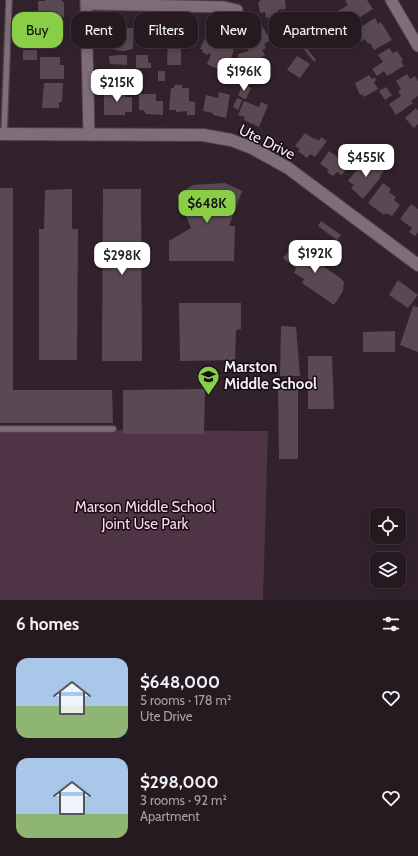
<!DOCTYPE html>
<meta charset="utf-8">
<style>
body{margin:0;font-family:Cabin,sans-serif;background:#32272e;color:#f1f3f6;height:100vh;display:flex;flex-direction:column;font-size:15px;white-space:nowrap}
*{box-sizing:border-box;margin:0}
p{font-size:13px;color:#a4a1a5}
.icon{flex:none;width:22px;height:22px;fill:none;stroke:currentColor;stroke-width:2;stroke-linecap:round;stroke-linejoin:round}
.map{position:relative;height:600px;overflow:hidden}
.side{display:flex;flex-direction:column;background:#261a21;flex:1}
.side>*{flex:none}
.guide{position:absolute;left:12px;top:12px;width:394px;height:36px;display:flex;gap:8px}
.buttons{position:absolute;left:370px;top:508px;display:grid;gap:8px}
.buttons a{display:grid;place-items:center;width:36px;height:36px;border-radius:8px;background:#261a21;box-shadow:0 2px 10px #0003,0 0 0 1px #42383f;font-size:20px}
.price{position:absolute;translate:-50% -34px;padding:0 9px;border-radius:8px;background:#fff;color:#222;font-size:13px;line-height:26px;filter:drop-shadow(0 1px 2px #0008)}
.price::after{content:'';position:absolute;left:50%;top:24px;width:12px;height:9px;margin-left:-6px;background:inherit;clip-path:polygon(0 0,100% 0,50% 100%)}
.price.active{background:#8ace47;color:#111}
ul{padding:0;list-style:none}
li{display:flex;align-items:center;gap:12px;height:100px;padding:0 16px}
li span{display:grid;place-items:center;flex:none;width:112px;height:80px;border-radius:12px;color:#555}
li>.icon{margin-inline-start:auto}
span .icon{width:48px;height:48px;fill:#fffc;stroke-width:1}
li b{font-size:17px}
h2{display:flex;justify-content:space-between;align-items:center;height:48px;padding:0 16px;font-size:17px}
.tag{padding:0 14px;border-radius:12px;background:#261a21;box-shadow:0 2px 10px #0003,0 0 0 1px #42383f;font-size:14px;line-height:36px}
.tag.active{background:#8ace47;color:#111}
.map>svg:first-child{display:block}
.green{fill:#4e3444}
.building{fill:#5a4953}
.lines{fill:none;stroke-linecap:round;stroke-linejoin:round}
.lane-casing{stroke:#4e4149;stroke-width:8}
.street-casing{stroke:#4e4149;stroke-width:13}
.secondary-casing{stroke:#4e4149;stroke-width:14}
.lane{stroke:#7f6d77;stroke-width:5.5}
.street{stroke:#7f6d77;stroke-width:11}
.secondary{stroke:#7f6d77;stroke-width:12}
.labels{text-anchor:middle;stroke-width:3;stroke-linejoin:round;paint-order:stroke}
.street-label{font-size:15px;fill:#f5eaf0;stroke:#150e12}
.poi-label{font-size:15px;font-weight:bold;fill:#f5eaf0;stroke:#150e12;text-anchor:start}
.park-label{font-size:15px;fill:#fed3ec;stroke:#150e12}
</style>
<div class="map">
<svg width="418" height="600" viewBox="0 0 418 600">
<rect width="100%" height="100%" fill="#32222c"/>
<!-- green -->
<polygon class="green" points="0,429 268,431 263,600 0,600"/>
<!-- building -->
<g class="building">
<polygon points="45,0 62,0 62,2 64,2 64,17 45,17 45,15 38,15 38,1 45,1"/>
<polygon points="260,0 285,0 286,9 278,10 279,16 266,18 265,12 260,13 258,2 260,2"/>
<polygon points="345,0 367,0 373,9 352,22 350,19 342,22 336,12 348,5"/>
<polygon points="375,18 378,24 381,22 392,40 374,50 370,43 368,44 365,39 360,42 358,39 349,44 345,37"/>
<polygon points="33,20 63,20 63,30 58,30 58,42 39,42 39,30 33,30"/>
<polygon points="147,22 165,23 166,48 158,48 158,44 155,44 155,46 148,46 148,44 140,43 140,27 147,27"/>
<polygon points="171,22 192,22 192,25 199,25 199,41 186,41 186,49 181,49 181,65 167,65 168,35 171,35"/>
<polygon points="341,22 347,32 335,39 329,28"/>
<polygon points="115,23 126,23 126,28 133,28 133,49 124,51 114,50 114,41 109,41 109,25 115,25"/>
<polygon points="262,26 271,40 264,44 266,48 262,50 265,55 253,63 238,66 238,54 249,51 243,42 248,38 245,33 251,30 253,32"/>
<polygon points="210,28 223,33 225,31 232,34 227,46 234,50 229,64 220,61 217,69 207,64 211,54 209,53 208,55 202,52 203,50 200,49"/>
<polygon points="18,37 31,37 33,47 18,48"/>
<polygon points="231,38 237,38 236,48 230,47"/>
<polygon points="300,39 316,60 314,62 297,41"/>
<polygon points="389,48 393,53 397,51 403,60 401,62 404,66 387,76 384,71 377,76 372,69 383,62 378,55"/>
<rect x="23" y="50" width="14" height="10"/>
<polygon points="119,55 127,55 127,65 110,64 109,56"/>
<polygon points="136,55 148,55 148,63 151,63 151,68 136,68"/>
<polygon points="297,56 310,64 300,78 287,70"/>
<polygon points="40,57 60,57 60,65 64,65 64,79 40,79"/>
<rect x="229" y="63" width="7" height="9"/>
<rect x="158" y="71" width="7" height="10"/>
<polygon points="407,74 410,79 415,76 418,81 418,96 411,101 413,103 396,115 389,104 401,96 398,91 401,89 396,81"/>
<polygon points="369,75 372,79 375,77 376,80 374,82 378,89 364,97 362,94 360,95 355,83"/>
<polygon points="44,83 63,83 62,102 59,102 59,108 42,108"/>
<polygon points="243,84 251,88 246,99 244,99 238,95"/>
<polygon points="174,85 182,85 182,88 189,88 189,101 195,102 195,115 187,115 187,111 176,112 176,110 169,110 171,88 174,88"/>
<polygon points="386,87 392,95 385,100 379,91"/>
<polygon points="104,91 125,91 125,97 132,97 132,112 125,112 125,115 104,115"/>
<polygon points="219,92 230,95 226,118 213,115 213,113 203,111 206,95 218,98"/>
<polygon points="139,94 156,94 156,101 163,101 163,115 146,114 143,110 139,110"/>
<polygon points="237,98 242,100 238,110 233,107"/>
<polygon points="244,101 259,107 261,102 268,105 259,127 244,120 245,117 238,115"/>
<polygon points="416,108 418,111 418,124 414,128 405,118"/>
<polygon points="305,133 314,139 315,138 319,141 321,137 327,141 315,157 310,154 307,158 298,151 300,149 295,146"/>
<polygon points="329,151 349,165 342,175 337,172 333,176 327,172 329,170 320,164"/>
<polygon points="367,157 384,171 380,176 381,177 363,199 351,188 354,185 348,181"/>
<polygon points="225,183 242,191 229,226 235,226 234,261 169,261 169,241 191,228 177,195 193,185"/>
<polygon points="383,183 391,189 389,192 396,197 394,200 400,205 392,216 386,213 384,215 368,203"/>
<polygon points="0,188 13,188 13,390 112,390 113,423 0,423"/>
<polygon points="72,189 72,229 78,229 77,360 39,360 39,229 44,229 45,190"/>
<polygon points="103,189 141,189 142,361 102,361"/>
<polygon points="411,204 418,209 418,232 415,236 409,232 412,228 400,219"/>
<polygon points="321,221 341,235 337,240 318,226"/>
<polygon points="297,242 319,260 318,263 339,277 344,282 343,291 334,305 302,283 304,279 294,273 296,268 283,258"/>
<polygon points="398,280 418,295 408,308 389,295"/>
<polygon points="179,303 241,303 241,329 236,330 235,360 180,361"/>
<polygon points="413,306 418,307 418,352 400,345"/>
<polygon points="281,326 296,327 300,376 280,376"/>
<polygon points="395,331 395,352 363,352 363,332"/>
<polygon points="308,356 332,356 334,409 308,409"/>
<polygon points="278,388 298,388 298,459 279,459"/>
<polygon points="205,389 204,434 123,434 123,390"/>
</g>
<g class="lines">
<defs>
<g id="lane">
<polyline points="4,134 9,0"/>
<polyline points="0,429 113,429"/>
</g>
<g id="street">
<polyline points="86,0 89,135"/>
<polyline points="391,0 418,46"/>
<polyline points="86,4 224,7 237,10"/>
</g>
<polyline id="secondary" points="0,134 203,135 231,140 252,148 288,168 418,265"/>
</defs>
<!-- lane casing -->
<use href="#lane" class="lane-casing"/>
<!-- street casing -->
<use href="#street" class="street-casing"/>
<!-- secondary casing -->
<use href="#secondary" class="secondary-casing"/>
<!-- lane -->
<use href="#lane" class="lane"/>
<!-- street -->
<use href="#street" class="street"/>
<!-- secondary -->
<use href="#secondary" class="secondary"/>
</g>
<!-- icons -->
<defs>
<symbol id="school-pin" viewBox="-11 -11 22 30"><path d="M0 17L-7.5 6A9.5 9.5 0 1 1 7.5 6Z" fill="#8ace47" stroke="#150e12"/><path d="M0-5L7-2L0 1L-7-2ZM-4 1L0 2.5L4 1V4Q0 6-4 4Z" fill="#111"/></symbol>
</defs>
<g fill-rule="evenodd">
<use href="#school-pin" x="196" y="364" width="25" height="34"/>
</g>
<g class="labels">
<!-- street labels -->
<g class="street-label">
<text transform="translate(267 142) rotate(26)" y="5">Ute Drive</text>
</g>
<!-- poi labels -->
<g class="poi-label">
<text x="224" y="372">Marston<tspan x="224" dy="17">Middle School</tspan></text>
</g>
<!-- park labels -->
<g class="park-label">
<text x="145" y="512">Marson Middle School<tspan x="145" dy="17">Joint Use Park</tspan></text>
</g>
</g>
</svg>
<div class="buttons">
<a><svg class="icon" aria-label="locate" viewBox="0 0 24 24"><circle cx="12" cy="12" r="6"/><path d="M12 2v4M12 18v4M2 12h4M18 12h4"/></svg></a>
<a><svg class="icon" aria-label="layers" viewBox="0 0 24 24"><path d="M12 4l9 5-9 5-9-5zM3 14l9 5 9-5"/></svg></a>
</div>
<b class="price" style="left:244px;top:92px">$196K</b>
<b class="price" style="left:117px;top:103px">$215K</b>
<b class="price" style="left:366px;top:178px">$455K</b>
<b class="price active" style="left:207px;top:224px">$648K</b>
<b class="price" style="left:315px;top:274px">$192K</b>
<b class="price" style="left:122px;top:276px">$298K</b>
<div class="guide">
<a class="tag active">Buy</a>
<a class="tag">Rent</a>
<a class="tag">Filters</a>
<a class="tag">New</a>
<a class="tag">Apartment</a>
</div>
</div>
<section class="side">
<h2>6 homes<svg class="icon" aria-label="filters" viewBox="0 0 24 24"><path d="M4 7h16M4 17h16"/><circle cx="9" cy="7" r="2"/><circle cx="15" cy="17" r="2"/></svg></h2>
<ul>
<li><span style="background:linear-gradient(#a9c7e8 60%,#8fb573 0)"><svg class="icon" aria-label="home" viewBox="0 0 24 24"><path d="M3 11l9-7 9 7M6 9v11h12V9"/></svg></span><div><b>$648,000</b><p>5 rooms · 178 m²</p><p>Ute Drive</p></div><svg class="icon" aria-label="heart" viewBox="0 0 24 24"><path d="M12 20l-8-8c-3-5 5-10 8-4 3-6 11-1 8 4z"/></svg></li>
<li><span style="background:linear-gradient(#a9c7e8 70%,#8fb573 0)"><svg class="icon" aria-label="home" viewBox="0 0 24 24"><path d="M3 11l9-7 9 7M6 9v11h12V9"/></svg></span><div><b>$298,000</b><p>3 rooms · 92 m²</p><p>Apartment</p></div><svg class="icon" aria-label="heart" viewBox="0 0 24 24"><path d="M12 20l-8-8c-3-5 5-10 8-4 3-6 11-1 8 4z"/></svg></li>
</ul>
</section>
